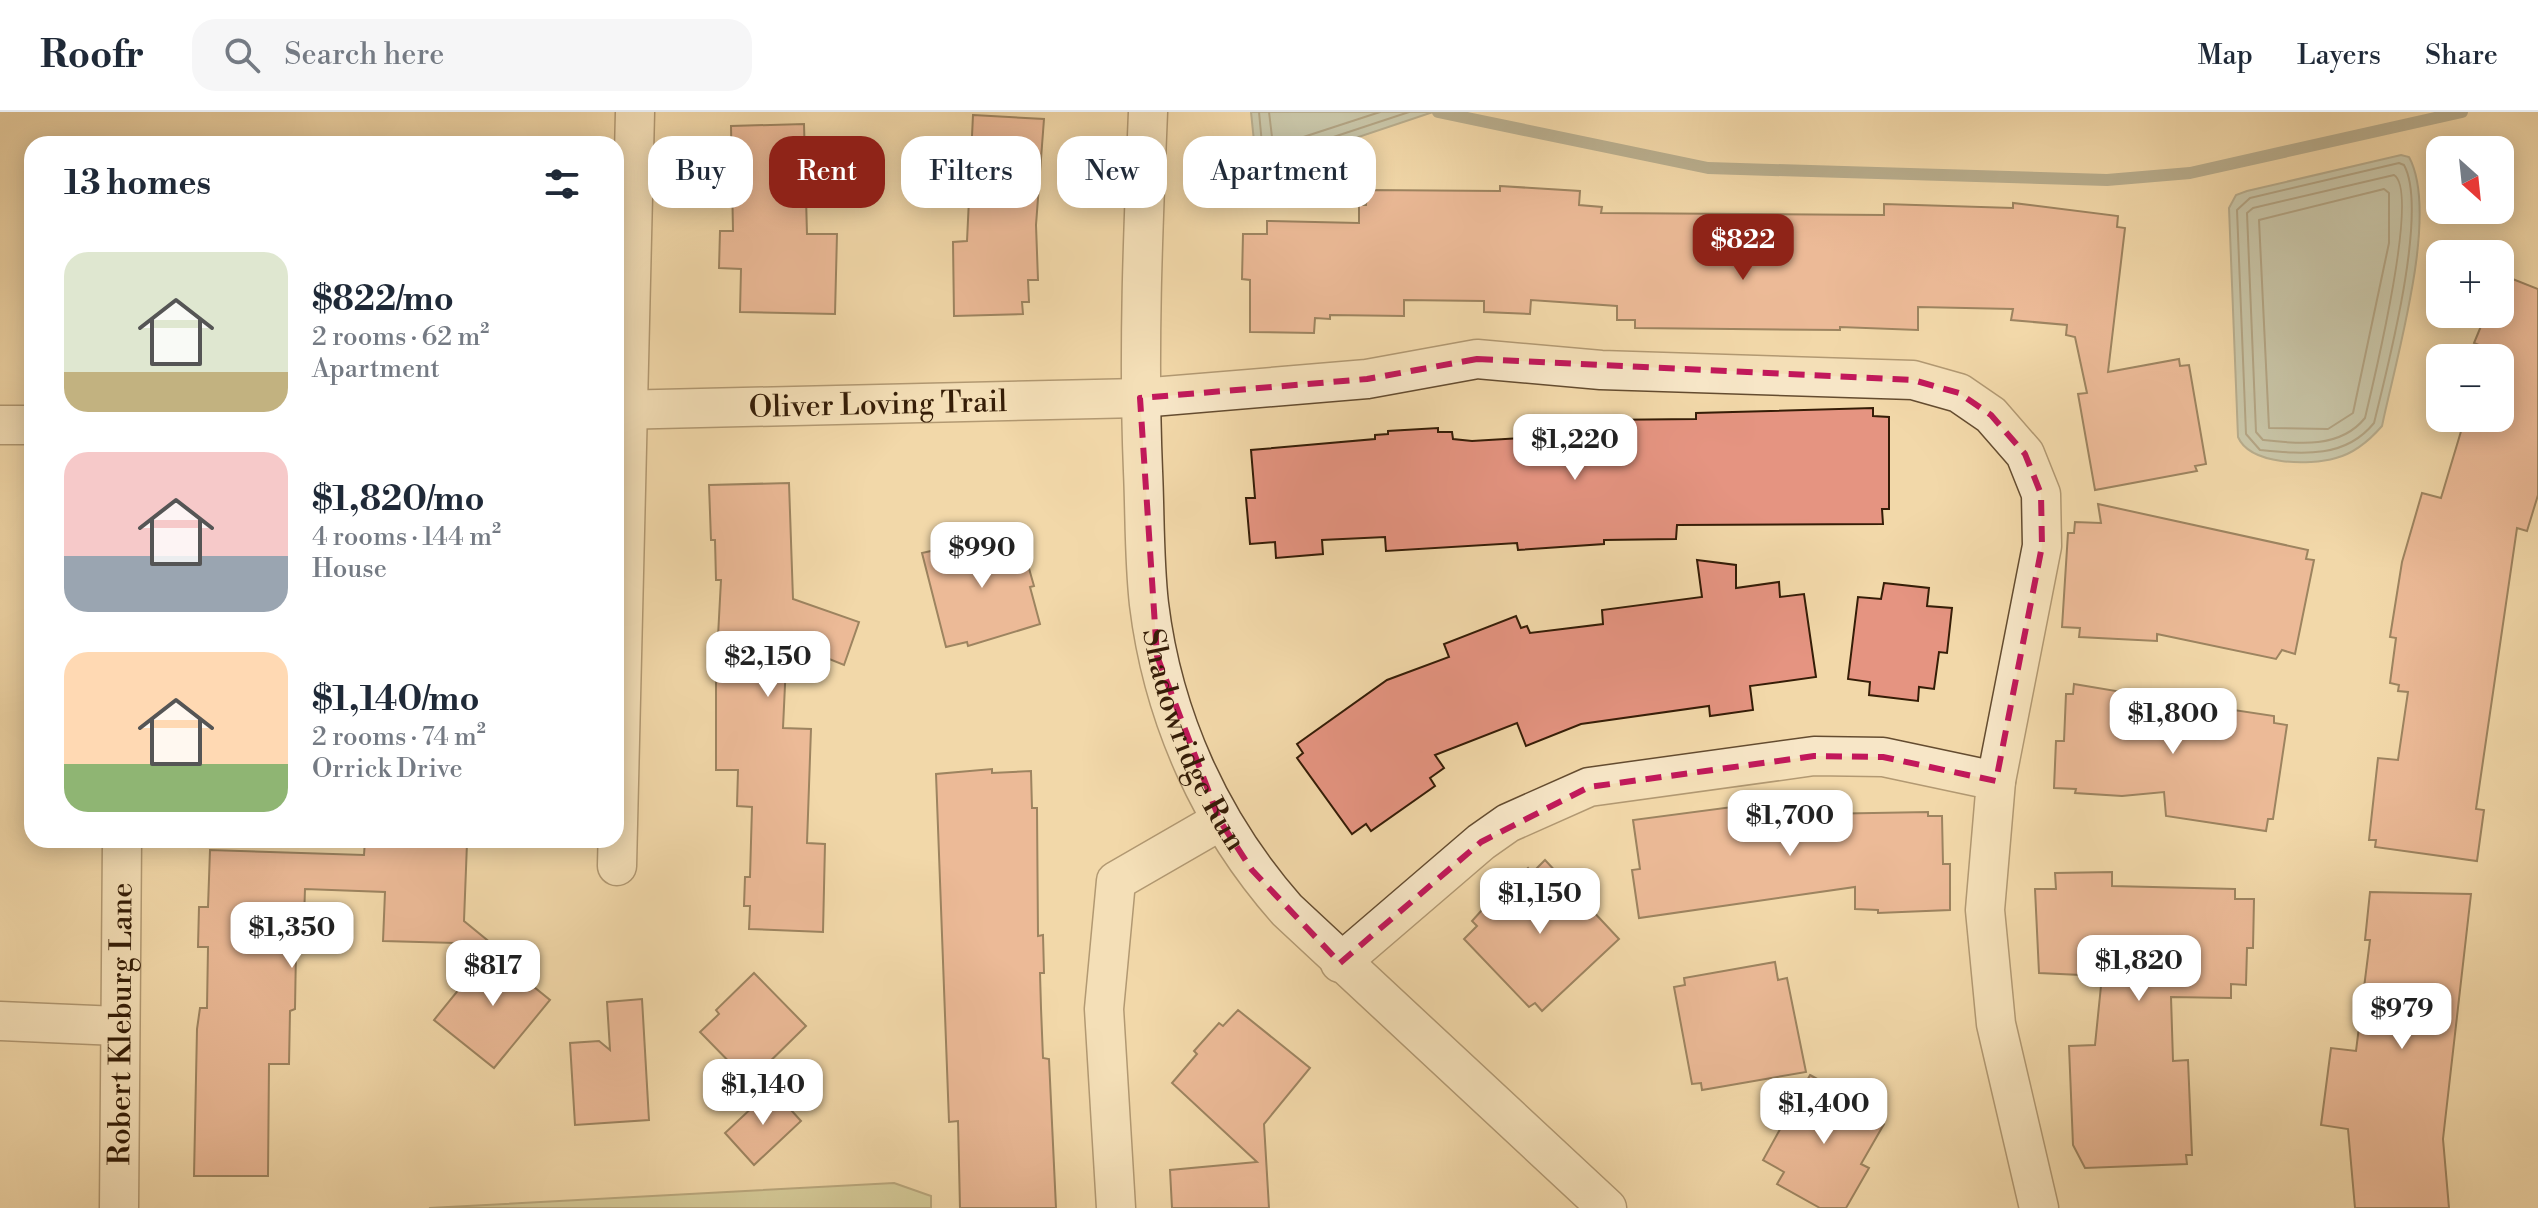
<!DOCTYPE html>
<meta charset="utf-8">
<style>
body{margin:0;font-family:"Libre Bodoni",serif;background:#f6f6f7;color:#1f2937;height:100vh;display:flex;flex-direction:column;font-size:30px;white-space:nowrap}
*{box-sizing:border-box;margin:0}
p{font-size:26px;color:#747a83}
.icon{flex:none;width:44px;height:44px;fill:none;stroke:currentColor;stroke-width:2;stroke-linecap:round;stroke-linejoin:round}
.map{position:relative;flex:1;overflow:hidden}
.drawer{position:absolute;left:24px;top:24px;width:600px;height:712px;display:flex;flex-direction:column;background:#fff;border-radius:24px;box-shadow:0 4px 20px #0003}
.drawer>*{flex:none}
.top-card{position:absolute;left:648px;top:24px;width:760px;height:72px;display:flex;gap:16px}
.needle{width:52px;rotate:153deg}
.controls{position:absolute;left:2426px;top:24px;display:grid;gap:16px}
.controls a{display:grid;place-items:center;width:88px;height:88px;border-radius:16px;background:#fff;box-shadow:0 4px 20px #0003;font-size:40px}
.price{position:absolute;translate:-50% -68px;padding:0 18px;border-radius:16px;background:#fff;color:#222;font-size:26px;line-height:52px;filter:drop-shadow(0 2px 4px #0008)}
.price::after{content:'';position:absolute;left:50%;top:48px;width:24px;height:18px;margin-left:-12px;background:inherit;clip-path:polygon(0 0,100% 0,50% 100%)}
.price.active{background:#8f2418;color:#fff}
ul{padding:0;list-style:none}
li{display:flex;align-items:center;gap:24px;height:200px;padding:0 40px}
li span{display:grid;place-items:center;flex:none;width:224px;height:160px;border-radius:24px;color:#555}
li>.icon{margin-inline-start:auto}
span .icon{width:96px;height:96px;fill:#fffc;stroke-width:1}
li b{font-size:34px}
h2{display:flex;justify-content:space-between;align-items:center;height:96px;padding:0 40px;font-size:34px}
.pill{padding:0 28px;border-radius:24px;background:#fff;box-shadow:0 4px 20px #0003;font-size:28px;line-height:72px}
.pill.active{background:#8f2418;color:#fff}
header{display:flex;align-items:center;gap:48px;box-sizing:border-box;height:112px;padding:0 40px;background:#fff;border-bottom:2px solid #e0e1e3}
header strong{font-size:38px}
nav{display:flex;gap:44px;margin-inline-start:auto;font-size:28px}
.search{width:560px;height:72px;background:#f6f6f7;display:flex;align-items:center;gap:20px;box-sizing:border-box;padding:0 28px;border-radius:24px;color:#747a83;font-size:30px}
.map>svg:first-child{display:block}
.park{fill:#b7bf8b;stroke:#766e49;stroke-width:2}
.water{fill:#9eb8b2;stroke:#747a6e;stroke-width:2}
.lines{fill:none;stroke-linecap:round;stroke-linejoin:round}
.shore{stroke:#6a6a5c;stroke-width:2}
.stream{stroke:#747a6e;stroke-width:12}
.building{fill:#e59481;stroke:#351d07;stroke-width:2}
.street-casing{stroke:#644c30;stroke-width:41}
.street{stroke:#f7e6c7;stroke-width:38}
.marked{fill:none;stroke:#c2185b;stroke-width:6;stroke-dasharray:16 10;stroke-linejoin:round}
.labels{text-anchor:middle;stroke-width:6;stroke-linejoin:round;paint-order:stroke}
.street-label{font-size:30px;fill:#351d07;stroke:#f7e6c7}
</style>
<header>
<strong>Roofr</strong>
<div class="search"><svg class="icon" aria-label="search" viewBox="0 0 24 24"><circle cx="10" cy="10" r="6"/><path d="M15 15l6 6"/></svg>Search here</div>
<nav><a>Map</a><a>Layers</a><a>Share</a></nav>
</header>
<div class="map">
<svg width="2538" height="1096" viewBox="0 0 2538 1096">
<rect width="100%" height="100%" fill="#f2d8a9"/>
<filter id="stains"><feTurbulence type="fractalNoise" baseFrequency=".0025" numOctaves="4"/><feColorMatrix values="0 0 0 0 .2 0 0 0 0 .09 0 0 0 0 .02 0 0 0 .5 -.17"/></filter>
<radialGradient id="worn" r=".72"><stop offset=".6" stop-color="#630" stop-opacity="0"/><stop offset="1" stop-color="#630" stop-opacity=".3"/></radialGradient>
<!-- park -->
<polygon class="park" points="894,1071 931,1084 931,1096 429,1096"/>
<!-- water -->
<g class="water">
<polygon points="1251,0 1433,0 1287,49 1255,39"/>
<path d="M2401,43l8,2c31,57 -14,205 -27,269 -13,15 -27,27 -46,32 -27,8 -86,7 -98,-21l-9,-229 7,-13 11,-4z"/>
</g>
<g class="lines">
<!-- shore -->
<g class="shore">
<polyline points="1259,0 1262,32 1288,40 1409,0"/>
<polyline points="1269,0 1272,25 1288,30 1380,0"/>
<path d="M2399,51l5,2c25,46 -17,204 -30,258 -29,36 -72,31 -114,27l-14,-16 -9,-224 13,-12z"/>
<path d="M2394,63c26,16 -21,209 -29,243 -25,31 -67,26 -102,22l-7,-8 -9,-219 6,-5z"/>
<polygon points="2384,77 2389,81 2389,131 2353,301 2328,317 2269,316 2259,108"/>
</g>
<!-- stream -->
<polyline class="stream" points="1438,0 1708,56 2107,68 2190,61 2462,0"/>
</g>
<!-- building -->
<g class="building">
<polygon points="973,3 1044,7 1036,113 1038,168 1028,168 1029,190 1022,190 1023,202 954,204 953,130 967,129"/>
<polygon points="804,12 807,122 837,122 835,202 740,200 741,157 719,156 720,119 733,119 731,14"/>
<polygon points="1500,74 1580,79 1579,93 1602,95 1601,101 1884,103 1884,92 2013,96 2013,91 2118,104 2117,115 2125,116 2108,260 2179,247 2180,254 2189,253 2206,352 2195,354 2197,359 2095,378 2078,282 2087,281 2075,225 2066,223 2067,213 2011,208 2013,197 1918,195 1918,218 1840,215 1840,218 1635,216 1635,208 1617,208 1617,194 1531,188 1530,202 1484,200 1484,189 1404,188 1404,204 1330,203 1330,207 1315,206 1314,221 1250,220 1250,168 1242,167 1243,122 1267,122 1267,109 1359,111 1359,93 1366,93 1367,78 1500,79"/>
<polygon points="2500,162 2538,177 2538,383 2527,419 2517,416 2476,697 2484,698 2477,749 2375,735 2376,728 2369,728 2378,646 2398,648 2408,580 2398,579 2399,573 2390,571 2396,526 2390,525 2402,450 2422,381 2441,386 2465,306 2500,306 2500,242 2474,231 2486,202 2500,202"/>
<polygon points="1873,296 1873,304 1889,305 1889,397 1882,397 1883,412 1677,413 1676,427 1604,428 1604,432 1518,438 1517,431 1386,439 1385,425 1322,428 1323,442 1276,446 1275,430 1250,432 1246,386 1255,386 1251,338 1375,327 1375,323 1388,322 1388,319 1438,316 1438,320 1452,320 1453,327 1472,329 1554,324 1553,308 1598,305 1598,308 1696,307 1696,301"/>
<polygon points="789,371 793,487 859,510 844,553 787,530 783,616 811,617 807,731 825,732 823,820 749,817 750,794 744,794 745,765 750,765 752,695 737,694 738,658 716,658 716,562 721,468 716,468 715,428 711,428 709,373"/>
<polygon points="2098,392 2308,438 2306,447 2314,448 2295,542 2282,538 2276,547 2157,522 2157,529 2079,525 2080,516 2062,515 2068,421 2074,421 2075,410 2101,411"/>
<polygon points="1015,420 1019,433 1022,432 1034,474 1030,475 1040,512 968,534 967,530 946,535 922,441"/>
<polygon points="1697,448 1736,453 1736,476 1779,470 1780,485 1804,482 1816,565 1750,574 1753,598 1710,604 1709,594 1581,612 1526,634 1517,611 1435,643 1444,656 1430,666 1435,674 1371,719 1366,712 1352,722 1297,646 1303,641 1297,632 1387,568 1449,545 1444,532 1516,504 1521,516 1527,514 1530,521 1603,512 1602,498 1702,485"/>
<polygon points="1884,471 1929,476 1927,494 1952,496 1947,541 1939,540 1934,577 1919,575 1918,589 1869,583 1870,570 1848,567 1858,485 1881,487"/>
<polygon points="2074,572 2140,583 2140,589 2174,589 2274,604 2274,611 2287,613 2273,707 2268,707 2266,719 2166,704 2164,680 2122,684 2075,681 2076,677 2054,676 2056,629 2064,629 2066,582 2073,582"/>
<polygon points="992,657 992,661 1031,659 1032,696 1037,696 1038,824 1043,823 1044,861 1040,861 1041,896 1043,946 1049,947 1056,1096 960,1096 958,1009 949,1010 936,662"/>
<polygon points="1816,684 1818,702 1928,700 1928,704 1942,704 1943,752 1950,752 1950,798 1878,801 1878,798 1855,797 1855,775 1639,806 1632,758 1640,757 1633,708"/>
<polygon points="365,728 467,731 464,809 492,832 383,829 385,780 305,777 303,838 296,837 295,897 290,899 289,952 269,952 268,1064 194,1064 197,917 200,896 207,896 208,835 198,835 199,795 208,795 210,738 364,743"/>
<polygon points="1545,748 1619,827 1542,899 1535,891 1529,895 1464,827 1477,814 1472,809 1481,799 1528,756 1532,761"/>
<polygon points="2112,760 2112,774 2235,777 2235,787 2254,787 2253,836 2247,836 2246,873 2231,872 2231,886 2171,885 2173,949 2188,948 2192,1043 2186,1043 2187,1052 2085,1056 2073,1033 2069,934 2095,933 2102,864 2039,861 2035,777 2056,777 2055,761"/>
<polygon points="2370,780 2471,782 2443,1027 2449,1096 2355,1096 2348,1017 2321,1013 2331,936 2356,939 2370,828 2365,828"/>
<polygon points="494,834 527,861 523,866 550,888 494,956 434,908"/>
<polygon points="1775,850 1778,868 1787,866 1806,960 1702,978 1701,971 1692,972 1674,875 1685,873 1684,866"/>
<polygon points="754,861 806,914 749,970 700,920 719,902 716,898"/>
<polygon points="642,887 649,1008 575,1013 570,931 599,929 610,938 607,890"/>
<polygon points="1238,898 1310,956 1264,1012 1269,1096 1172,1096 1170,1058 1257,1050 1172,971 1197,942 1194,939 1219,911 1223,914"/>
<polygon points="1810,963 1874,998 1870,1004 1884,1012 1861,1052 1869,1056 1846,1096 1820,1096 1777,1072 1784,1060 1763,1048"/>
<polygon points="772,977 801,1009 754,1053 725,1021"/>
</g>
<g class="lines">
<defs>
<g id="street">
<path id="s1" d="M1148,0c-5,120 -10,238 -5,359 2,44 1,89 6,133 14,114 62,220 138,306l320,298"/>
<path id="s2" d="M616,298l524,-12 227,-19 110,-20 124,11 312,10 46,13 32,22 34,39 16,40 1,52 -46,235"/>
<polyline points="0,313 32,313"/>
<polyline points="617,754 635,0"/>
<polyline points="1340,851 1481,730 1508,711 1589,675 1814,644 1883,645 1996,669 1985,798 1996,912 2039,1096"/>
<polyline points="0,909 118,914"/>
<path id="s3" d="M119,1096l3,-368"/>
<polyline points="1116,1096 1104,897 1116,769 1220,709"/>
</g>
</defs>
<!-- street casing -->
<use href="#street" class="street-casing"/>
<!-- street -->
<use href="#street" class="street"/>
</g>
<!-- marked area -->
<path d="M0 0H2538V1096H0ZM1477,247l436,21 46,13 32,22 34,39 16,40 1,52 -46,235 -113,-24 -69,-1 -225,31 -108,55 -141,121 -88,-93 -32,-49 -63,-165 -17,-258 227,-19z" fill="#f2d8a9" fill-opacity=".55" fill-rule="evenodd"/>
<path class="marked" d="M1477,247l436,21 46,13 32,22 34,39 16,40 1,52 -46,235 -113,-24 -69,-1 -225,31 -108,55 -141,121 -88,-93 -32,-49 -63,-165 -17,-258 227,-19z"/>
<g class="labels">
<!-- street labels -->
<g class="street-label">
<text dy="10" stroke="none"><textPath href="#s2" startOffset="262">Oliver Loving Trail</textPath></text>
<text dy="10" stroke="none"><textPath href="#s1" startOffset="636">Shadowridge Run</textPath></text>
<text dy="10" stroke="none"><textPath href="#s3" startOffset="184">Robert Kleburg Lane</textPath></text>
</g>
</g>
<rect width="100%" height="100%" filter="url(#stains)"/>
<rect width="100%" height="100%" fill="url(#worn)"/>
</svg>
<div class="controls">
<a><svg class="needle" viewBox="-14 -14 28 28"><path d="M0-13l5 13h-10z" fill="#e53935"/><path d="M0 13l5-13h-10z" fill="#747a83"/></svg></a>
<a>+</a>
<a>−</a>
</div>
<b class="price active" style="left:1743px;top:170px">$822</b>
<b class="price" style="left:1575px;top:370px">$1,220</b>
<b class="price" style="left:982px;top:478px">$990</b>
<b class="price" style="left:768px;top:587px">$2,150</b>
<b class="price" style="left:2173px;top:644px">$1,800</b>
<b class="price" style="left:1790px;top:746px">$1,700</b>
<b class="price" style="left:1540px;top:824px">$1,150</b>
<b class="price" style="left:292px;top:858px">$1,350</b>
<b class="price" style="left:2139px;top:891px">$1,820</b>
<b class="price" style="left:493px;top:896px">$817</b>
<b class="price" style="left:2402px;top:939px">$979</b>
<b class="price" style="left:763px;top:1015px">$1,140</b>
<b class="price" style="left:1824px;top:1034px">$1,400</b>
<div class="top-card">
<a class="pill">Buy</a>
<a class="pill active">Rent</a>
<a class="pill">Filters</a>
<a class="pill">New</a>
<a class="pill">Apartment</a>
</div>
<section class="drawer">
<h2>13 homes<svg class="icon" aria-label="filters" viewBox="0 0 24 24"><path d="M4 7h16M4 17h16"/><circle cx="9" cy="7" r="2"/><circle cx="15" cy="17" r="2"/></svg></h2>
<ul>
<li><span style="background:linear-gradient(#dfe7d0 75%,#c2b280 0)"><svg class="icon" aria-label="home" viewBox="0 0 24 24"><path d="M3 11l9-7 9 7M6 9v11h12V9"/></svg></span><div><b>$822/mo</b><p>2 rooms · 62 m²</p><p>Apartment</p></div></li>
<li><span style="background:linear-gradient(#f6c9c9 65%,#9aa5b1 0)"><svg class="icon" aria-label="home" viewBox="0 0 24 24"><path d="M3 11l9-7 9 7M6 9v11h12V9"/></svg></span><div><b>$1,820/mo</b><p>4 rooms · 144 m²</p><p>House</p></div></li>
<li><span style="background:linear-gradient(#ffd9b3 70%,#8fb573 0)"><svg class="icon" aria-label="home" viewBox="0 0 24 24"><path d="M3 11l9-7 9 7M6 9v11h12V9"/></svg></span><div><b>$1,140/mo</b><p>2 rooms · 74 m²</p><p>Orrick Drive</p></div></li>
</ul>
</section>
</div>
